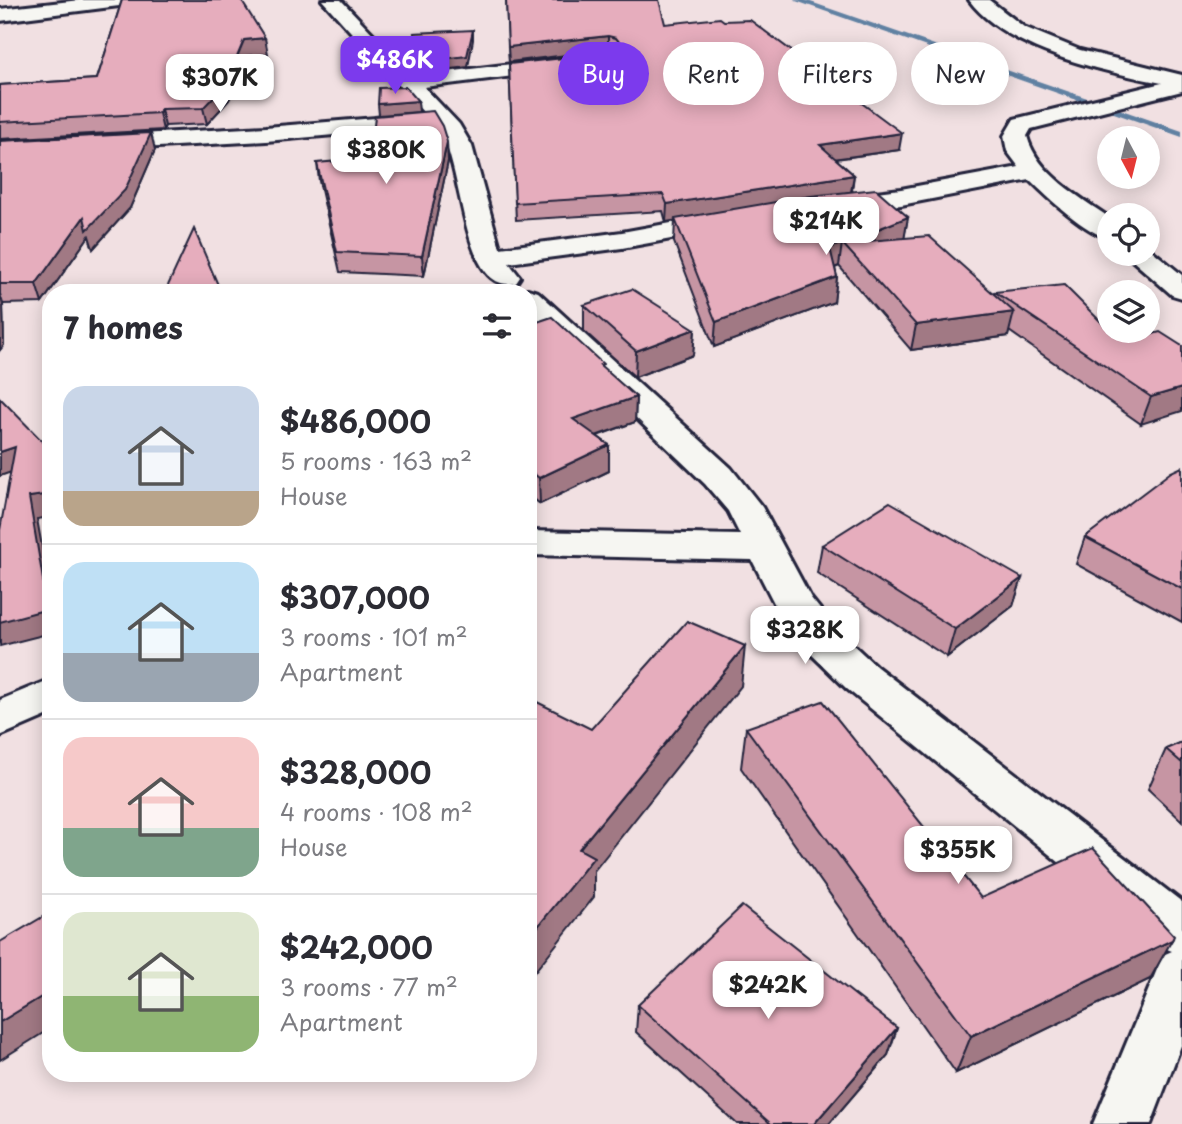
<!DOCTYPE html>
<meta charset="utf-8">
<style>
body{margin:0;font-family:"Playpen Sans",sans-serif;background:#f7f7f7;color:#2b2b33;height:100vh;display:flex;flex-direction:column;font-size:26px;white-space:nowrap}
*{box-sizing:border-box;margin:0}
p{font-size:23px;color:#7c7c81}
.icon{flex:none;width:38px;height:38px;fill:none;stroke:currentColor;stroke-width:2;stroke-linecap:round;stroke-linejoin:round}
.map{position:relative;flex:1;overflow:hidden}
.drawer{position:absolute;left:42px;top:284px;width:495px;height:798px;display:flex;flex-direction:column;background:#fff;border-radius:28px;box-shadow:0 4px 18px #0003}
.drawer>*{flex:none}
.top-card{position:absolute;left:558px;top:42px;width:518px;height:63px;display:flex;gap:14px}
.needle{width:46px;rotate:173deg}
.controls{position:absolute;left:1097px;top:126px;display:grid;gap:14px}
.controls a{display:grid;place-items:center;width:63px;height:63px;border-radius:50%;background:#fff;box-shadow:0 4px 18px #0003;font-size:35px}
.price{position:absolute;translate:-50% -60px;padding:0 16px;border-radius:14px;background:#fff;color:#222;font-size:23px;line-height:46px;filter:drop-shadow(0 2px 4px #0008)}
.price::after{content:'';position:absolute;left:50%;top:42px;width:21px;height:16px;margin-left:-10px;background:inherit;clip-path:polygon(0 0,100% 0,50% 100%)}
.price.selected{background:#7c3aed;color:#fff}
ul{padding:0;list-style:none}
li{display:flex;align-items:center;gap:21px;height:175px;padding:0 21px}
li+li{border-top:2px solid #e1e1e2}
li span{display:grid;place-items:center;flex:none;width:196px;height:140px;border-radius:21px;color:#555}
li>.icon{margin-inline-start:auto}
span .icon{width:84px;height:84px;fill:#fffc;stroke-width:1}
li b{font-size:30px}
h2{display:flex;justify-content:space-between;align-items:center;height:84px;padding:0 21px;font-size:30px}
.tag{padding:0 24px;border-radius:32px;background:#fff;box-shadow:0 4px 18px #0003;font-size:24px;line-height:63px}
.tag.selected{background:#7c3aed;color:#fff}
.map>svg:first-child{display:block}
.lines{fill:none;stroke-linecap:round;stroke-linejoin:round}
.stream{fill:#6081a2;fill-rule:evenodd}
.minor-casing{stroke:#22223b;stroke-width:6}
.minor{fill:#f6f6f2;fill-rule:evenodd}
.wall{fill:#c695a3;stroke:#22223b;stroke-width:2}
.shaded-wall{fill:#a17984;stroke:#22223b;stroke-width:2}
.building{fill:#e6adbd;stroke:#22223b;stroke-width:2}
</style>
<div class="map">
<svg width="1182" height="1124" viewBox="0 0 1182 1124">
<rect width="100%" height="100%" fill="#f1e0e2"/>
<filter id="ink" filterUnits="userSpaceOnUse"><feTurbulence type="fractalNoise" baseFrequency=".0143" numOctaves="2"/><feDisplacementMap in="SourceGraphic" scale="14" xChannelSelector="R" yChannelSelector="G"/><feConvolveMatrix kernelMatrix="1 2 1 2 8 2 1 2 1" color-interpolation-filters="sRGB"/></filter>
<g filter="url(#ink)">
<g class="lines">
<!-- stream -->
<polygon class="stream" points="793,0 805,0 1182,131 1182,137"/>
<defs>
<g id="minor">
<polygon points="80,0 136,0 127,5 0,21 0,9"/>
<path d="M322,0h19l72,76 149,-18 7,2 3,4 -3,4 -7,2 -138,17 35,37 13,22 28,102 122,-16 104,-19 9,2 4,6 -4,6 -9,2 -104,19 -113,15 11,14 -4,6c-57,14 -51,-125 -80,-157l-170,15 -266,15v-14l266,-15 159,-13z"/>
<path d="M969,0h20l35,27 56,23 102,25v16l-151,38 -4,7c10,38 53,61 83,82v21c-24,-6 -62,-41 -80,-59l-129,25 -67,8 -9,-3 -4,-5 4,-5 9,-3 67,-8 118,-22 -12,-16 -3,-15 10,-17 148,-36c-60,-12 -155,-32 -193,-83z"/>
<polygon points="1149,248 1182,275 1182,298 1172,295 1125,254 1148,254"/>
<polygon points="528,289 538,292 731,468 762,507 811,598 835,628 877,667 1182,902 1182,1043 1151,1124 1093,1124 1163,955 1172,951 1164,948 847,689 805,648 775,605 752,560 528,555 528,531 740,535 728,511 705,484 528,314 528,292 517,292"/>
<polygon points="51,679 51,714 0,736 0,700"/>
</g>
</defs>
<!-- minor casing -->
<use href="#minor" class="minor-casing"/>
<!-- minor -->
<use href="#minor" class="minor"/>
</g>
<!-- wall -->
<g class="wall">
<polygon points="122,0 268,54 246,56 229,100 207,124 165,126 163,130 0,139 0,85 97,79"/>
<polygon points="506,0 665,24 899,150 836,159 854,175 852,191 908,217 904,238 994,294 995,292 1113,334 1146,336 1182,346 1141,424 1009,331 1008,336 911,350 839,266 835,268 837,277 834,302 714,347 674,242 675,220 666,222 663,211 516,220 509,64 612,52 608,50 509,62"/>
<polygon points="0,141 155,150 130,208 93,249 89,236 42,303 3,304 4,345 0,350"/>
<polygon points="448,161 424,276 340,272 319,181 317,163"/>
<polygon points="584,305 695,329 693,355 635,377 584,331"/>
<polygon points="528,325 603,368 636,397 635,422 597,436 609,445 609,471 540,504 528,494"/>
<polygon points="1182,467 1182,622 1076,564 1085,537"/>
<polygon points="822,545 1022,578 1013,606 947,657 817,573"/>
<polygon points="746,728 981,898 1150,979 956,1073 741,768"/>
<polygon points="1182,742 1182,821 1148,789 1166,749"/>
<polygon points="638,1005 897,1028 888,1055 829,1124 737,1124 636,1032"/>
</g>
<!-- shaded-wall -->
<g class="shaded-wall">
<polygon points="473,30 473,40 468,67 419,73 418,62"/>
<polygon points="608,36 608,50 509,62 508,47"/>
<polygon points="265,38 268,54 246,56 229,100 207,124 203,108 244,40"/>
<polygon points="418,101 419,112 379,115 378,104"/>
<polygon points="161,109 165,126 163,130 159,113"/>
<polygon points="151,133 155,150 130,208 93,249 89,236 42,303 36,284 84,217"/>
<polygon points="902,133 899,150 818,161 820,145"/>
<polygon points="447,142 448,161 424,276 422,256"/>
<polygon points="854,175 851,192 666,222 667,204"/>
<polygon points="908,217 904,240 843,243"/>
<polygon points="842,243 839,266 827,271 830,248"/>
<polygon points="837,277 834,302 714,347 716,322"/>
<polygon points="0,294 3,304 4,345 0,350"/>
<polygon points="1014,312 1008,336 911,350 916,325"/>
<polygon points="695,329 693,355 635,377 636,351"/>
<polygon points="1182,388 1182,411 1141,424 1151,397"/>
<polygon points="636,397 635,422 573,444 573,419"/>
<polygon points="609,445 609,471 540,504 539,478"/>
<polygon points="15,447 23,468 0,476 0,452"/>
<polygon points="51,494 51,517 37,519 51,596 51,633 0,646 0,622 29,497"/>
<polygon points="1022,578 1013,606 947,657 955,629"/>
<polygon points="745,646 741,686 594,871 594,897 528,980 528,939 579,849"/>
<polygon points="1172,940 1150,979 956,1073 971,1036"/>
<polygon points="51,991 51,1028 0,1060 0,1022"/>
<polygon points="897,1028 888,1055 829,1124 814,1124"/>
</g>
<!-- building -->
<g class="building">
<polygon points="122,0 241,0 265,38 244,40 226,84 203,108 161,109 159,113 0,122 0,85 97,79"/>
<polygon points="506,0 659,0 665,24 720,18 724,21 750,20 902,133 820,145 854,175 667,204 663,194 515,203 509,64 609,53 617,50 621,44 616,38 608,36 508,47"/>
<polygon points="473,30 467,56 418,62 414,33"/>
<polygon points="406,87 418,101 378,104 379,88"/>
<polygon points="433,111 442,126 447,142 422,256 337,252 317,163 338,161 338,145 359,144 359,137 373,136 375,116"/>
<polygon points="151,133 125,190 87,230 84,217 36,284 0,284 0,141"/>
<polygon points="876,189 908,217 843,243 929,236 1014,312 916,325 842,243 830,248 837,277 716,322 675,219 811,196"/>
<polygon points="194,229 221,292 165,292"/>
<polygon points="1064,285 1113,334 1125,331 1139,331 1146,336 1160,332 1182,346 1182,388 1151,397 995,292"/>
<polygon points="632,289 695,329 636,351 584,305"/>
<polygon points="552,317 603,364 600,365 636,397 573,419 609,445 539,478 528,469 528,325"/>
<polygon points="0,398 49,448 51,448 51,494 29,497 48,609 0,622 0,530 15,447 0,452"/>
<polygon points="1182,467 1182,589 1085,537 1171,472"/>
<polygon points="890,502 1022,578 955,629 822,545"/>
<polygon points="687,621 745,646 579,849 594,857 528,939 528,707 535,701 591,729"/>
<polygon points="823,701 981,898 1093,848 1174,936 1172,940 971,1036 746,728"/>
<polygon points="1182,742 1182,763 1166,749"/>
<polygon points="742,906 897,1028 814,1124 771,1124 638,1005"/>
<polygon points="51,912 51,991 0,1022 0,942"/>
</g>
</g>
</svg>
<div class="controls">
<a><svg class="needle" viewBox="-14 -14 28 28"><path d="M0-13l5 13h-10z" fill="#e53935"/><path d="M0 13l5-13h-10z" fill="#7c7c81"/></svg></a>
<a><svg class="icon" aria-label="locate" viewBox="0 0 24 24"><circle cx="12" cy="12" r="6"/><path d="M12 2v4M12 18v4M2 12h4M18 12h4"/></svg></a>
<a><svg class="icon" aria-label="layers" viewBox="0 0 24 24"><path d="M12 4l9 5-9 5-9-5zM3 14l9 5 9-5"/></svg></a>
</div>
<b class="price selected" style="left:395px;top:96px">$486K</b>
<b class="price" style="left:220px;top:114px">$307K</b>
<b class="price" style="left:386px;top:186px">$380K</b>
<b class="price" style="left:826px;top:257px">$214K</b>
<b class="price" style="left:805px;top:666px">$328K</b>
<b class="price" style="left:958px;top:886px">$355K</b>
<b class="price" style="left:768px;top:1021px">$242K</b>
<div class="top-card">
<a class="tag selected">Buy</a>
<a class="tag">Rent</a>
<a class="tag">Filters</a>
<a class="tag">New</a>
</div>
<section class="drawer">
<h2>7 homes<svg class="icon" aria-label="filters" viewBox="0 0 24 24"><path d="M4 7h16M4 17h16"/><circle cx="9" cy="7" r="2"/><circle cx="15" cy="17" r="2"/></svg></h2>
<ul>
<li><span style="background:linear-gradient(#c9d6e8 75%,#b9a48a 0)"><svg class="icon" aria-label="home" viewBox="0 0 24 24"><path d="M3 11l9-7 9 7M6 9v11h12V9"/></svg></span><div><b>$486,000</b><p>5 rooms · 163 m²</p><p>House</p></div></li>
<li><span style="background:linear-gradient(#bfe0f5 65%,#9aa5b1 0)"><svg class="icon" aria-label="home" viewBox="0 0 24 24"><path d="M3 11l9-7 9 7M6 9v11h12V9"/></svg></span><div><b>$307,000</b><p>3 rooms · 101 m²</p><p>Apartment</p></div></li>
<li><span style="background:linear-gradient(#f6c9c9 65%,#7fa58c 0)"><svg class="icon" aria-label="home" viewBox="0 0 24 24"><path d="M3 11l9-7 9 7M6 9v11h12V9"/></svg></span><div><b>$328,000</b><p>4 rooms · 108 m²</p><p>House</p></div></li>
<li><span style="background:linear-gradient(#dfe7d0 60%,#8fb573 0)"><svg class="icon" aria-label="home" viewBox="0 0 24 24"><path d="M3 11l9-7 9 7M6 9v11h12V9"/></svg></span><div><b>$242,000</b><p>3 rooms · 77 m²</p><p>Apartment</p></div></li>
</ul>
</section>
</div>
